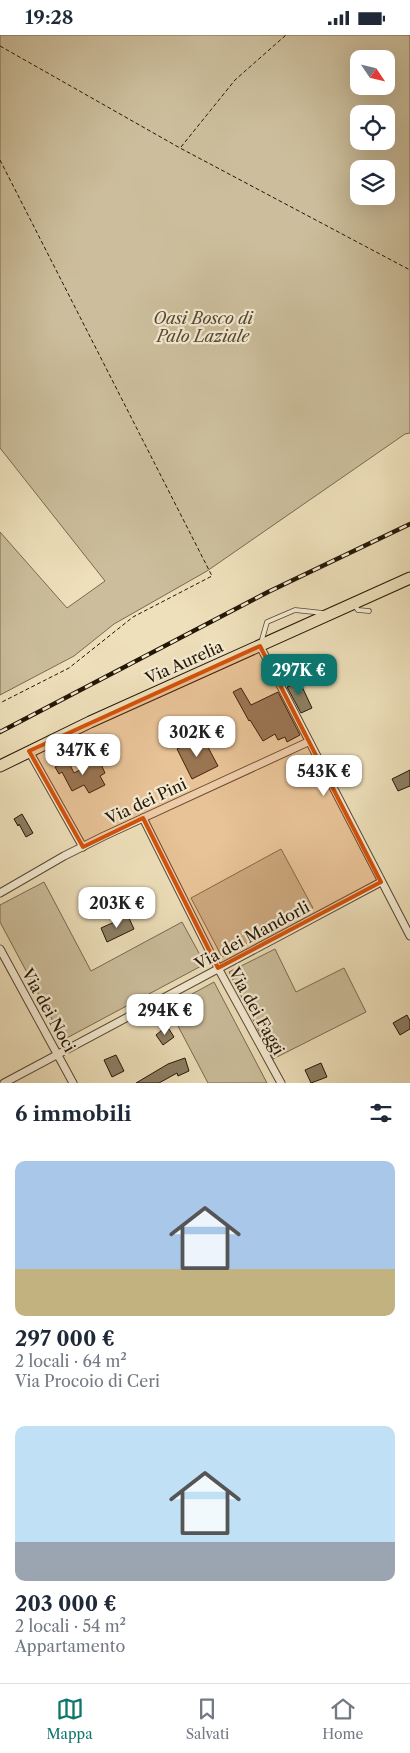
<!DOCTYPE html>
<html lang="it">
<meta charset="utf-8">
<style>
body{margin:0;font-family:"Libre Caslon Text",serif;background:#f2f2f3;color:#1f2937;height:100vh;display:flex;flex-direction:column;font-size:19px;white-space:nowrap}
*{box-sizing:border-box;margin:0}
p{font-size:16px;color:#747a83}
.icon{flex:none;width:28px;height:28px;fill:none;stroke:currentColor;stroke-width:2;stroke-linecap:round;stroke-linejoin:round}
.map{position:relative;height:1048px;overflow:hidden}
.drawer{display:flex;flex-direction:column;background:#fff;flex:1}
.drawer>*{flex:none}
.needle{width:32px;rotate:125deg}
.tools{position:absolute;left:350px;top:15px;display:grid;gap:10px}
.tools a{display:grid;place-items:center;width:45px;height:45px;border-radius:10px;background:#fff;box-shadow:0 5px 20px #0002;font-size:25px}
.price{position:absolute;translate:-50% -42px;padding:0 11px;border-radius:10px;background:#fff;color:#222;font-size:16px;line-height:32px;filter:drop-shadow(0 1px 2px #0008)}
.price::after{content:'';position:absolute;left:50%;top:30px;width:15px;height:11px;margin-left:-8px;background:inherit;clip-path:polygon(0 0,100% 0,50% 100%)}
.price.current{background:#0f766e;color:#fff}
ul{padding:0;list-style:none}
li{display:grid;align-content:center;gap:10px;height:265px;padding:0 15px}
li span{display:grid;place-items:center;height:155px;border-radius:10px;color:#555}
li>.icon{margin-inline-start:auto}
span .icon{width:90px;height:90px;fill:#fffc;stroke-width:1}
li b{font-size:21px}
h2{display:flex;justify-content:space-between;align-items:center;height:60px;padding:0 15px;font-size:21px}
.status{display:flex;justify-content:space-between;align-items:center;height:35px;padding:0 25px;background:#fff;direction:ltr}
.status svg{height:14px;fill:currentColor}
.tabs{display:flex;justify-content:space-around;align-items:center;height:70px;border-top:1px solid #e0e1e3;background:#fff;font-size:14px;color:#747a83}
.tabs a{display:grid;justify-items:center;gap:2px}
.tabs .current{color:#0f766e}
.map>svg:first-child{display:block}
.green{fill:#ccbe9c;stroke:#786a51;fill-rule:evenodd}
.building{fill:#8d7f64;stroke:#241606}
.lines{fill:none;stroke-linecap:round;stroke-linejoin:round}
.service-casing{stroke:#564833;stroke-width:5.5}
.minor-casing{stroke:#564833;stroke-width:9}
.primary-casing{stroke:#241606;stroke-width:13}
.path{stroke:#241606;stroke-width:1;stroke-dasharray:4 2.5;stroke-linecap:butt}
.service{stroke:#f4ebd3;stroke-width:4}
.minor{stroke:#f4ebd3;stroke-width:7}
.primary{stroke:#eee0bb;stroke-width:11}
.rail-casing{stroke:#241606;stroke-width:4.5}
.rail{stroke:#f4ebd3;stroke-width:2.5;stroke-dasharray:8;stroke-linecap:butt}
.marked{fill:#d4520b;fill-opacity:0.2;stroke:#d4520b;stroke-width:4;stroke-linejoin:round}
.labels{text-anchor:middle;stroke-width:4.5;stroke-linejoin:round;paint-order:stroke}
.park-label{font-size:16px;font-style:italic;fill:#564833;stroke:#f4ebd3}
.street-label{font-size:16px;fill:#241606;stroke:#f4ebd3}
</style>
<div class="status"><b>19:28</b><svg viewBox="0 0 49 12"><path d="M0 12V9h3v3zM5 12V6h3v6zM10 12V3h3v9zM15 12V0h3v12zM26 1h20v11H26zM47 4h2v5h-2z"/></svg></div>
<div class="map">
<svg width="410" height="1048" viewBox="0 0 410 1048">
<rect width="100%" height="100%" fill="#eee0bb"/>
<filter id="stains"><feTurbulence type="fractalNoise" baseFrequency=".004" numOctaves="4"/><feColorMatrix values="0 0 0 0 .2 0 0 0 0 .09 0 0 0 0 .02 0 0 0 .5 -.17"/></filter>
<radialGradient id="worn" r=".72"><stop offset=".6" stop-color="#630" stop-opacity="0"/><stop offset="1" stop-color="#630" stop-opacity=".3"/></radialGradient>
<!-- green -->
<g class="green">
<path d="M0,0h410v398l-5,1 -198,137 -93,53 -40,32 -74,39v-163l67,76 38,-27 -105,-133zM359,24h27v27h-27zM359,79h27v27h-27zM359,134h27v27h-27z"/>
<polygon points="281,814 313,873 222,922 191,863"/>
<polygon points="44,847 91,936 182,887 205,929 63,1005 0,887 0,870"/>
<polygon points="275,914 296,957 344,933 366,977 273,1024 229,937"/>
<polygon points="214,947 267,1048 208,1048 168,972"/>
</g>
<!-- building -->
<g class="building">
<polygon points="298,643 312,673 301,678 287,652 290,651 288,647"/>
<polygon points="241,653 251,670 278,657 300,700 287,707 285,702 278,705 275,699 263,706 250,685 249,686 233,657"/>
<polygon points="94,700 97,708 78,716 75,708"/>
<polygon points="202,701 218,731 192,744 177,714"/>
<polygon points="99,725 105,738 100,741 105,750 89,758 84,750 72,756 62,737 59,739 55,732 68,726 74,738"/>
<polygon points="410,735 410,751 398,756 392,744"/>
<polygon points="22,779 33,798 26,802 19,789 18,791 14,784"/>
<polygon points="128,881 134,894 107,907 101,893"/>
<polygon points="407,980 410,986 410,994 400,1000 393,988"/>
<polygon points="167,991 174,1002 163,1010 156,1000"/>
<polygon points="116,1020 124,1036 112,1042 104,1025"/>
<polygon points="185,1023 189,1036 178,1041 177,1038 159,1048 136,1048 168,1029"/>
<polygon points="321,1028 327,1042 311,1048 305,1035"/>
</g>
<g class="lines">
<defs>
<g id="service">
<polyline points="355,571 358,575 369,576"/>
<polyline points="261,608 267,587 295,575 323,578"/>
</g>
<g id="minor">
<polyline points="260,611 410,901"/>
<polyline points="29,716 83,812"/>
<polyline points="143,783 218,933 281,1048"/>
<polyline points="0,858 64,821 104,801 308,707"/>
<polyline points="0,914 73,1048"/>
<polyline points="4,1048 381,847"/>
</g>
<polyline id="primary" points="0,731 90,687 410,543"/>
</defs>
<!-- service casing -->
<use href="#service" class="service-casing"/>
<!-- minor casing -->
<use href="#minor" class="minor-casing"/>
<!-- primary casing -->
<use href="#primary" class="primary-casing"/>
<!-- path -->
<g class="path">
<polyline points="0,11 180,113 410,235"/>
<polyline points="181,112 235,45 286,0"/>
<polyline points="0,125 212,541 133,582 69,633 0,668"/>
</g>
<!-- service -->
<use href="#service" class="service"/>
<!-- minor -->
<use href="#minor" class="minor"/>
<!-- primary -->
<use href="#primary" class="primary"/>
<defs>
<polyline id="rail" points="0,697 268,557 410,489"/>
</defs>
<!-- rail casing -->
<use href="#rail" class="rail-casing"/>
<!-- rail -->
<use href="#rail" class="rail"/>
</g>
<!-- marked area -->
<path class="marked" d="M260,611l121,236 -163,86 -75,-150 -60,29 -54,-96z"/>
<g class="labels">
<!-- park labels -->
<g class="park-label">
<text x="203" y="289">Oasi Bosco di<tspan x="203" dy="18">Palo Laziale</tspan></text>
</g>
<!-- street labels -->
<g class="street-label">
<text transform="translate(184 627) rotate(-24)" y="6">Via Aurelia</text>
<text transform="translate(146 766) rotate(-25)" y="6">Via dei Pini</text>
<text transform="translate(252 900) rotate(-28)" y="6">Via dei Mandorli</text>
<text transform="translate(49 975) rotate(61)" y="6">Via dei Noci</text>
<text transform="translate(257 976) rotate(61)" y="6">Via dei Faggi</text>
</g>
</g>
<rect width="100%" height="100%" filter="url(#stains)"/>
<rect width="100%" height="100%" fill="url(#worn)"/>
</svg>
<div class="tools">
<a><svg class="needle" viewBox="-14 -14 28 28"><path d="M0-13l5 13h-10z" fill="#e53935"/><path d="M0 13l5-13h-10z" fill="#747a83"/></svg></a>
<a><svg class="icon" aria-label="locate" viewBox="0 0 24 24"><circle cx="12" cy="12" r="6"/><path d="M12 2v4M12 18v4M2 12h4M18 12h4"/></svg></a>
<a><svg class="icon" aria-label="layers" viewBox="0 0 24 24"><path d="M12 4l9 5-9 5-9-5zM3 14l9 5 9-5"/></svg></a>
</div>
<b class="price current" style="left:299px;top:661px">297K €</b>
<b class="price" style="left:197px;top:723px">302K €</b>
<b class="price" style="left:83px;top:741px">347K €</b>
<b class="price" style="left:324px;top:762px">543K €</b>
<b class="price" style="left:117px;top:894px">203K €</b>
<b class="price" style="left:165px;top:1001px">294K €</b>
</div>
<section class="drawer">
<h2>6 immobili<svg class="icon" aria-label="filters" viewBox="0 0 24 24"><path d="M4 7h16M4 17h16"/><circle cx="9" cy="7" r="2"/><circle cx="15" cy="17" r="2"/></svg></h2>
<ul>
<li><span style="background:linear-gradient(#a9c7e8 70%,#c2b280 0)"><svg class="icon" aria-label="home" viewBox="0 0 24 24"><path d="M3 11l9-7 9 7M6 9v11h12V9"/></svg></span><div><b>297 000 €</b><p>2 locali · 64 m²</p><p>Via Procoio di Ceri</p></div></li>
<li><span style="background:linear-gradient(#bfe0f5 75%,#9aa5b1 0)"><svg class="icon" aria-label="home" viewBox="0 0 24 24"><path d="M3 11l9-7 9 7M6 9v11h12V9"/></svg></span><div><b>203 000 €</b><p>2 locali · 54 m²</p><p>Appartamento</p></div></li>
</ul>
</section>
<nav class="tabs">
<a class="current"><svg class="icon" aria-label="map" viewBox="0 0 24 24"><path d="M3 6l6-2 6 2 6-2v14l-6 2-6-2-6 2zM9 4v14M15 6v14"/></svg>Mappa</a>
<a><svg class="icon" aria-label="saved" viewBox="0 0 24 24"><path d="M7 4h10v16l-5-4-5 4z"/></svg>Salvati</a>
<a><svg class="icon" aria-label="home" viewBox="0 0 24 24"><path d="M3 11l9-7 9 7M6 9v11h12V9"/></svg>Home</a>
</nav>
